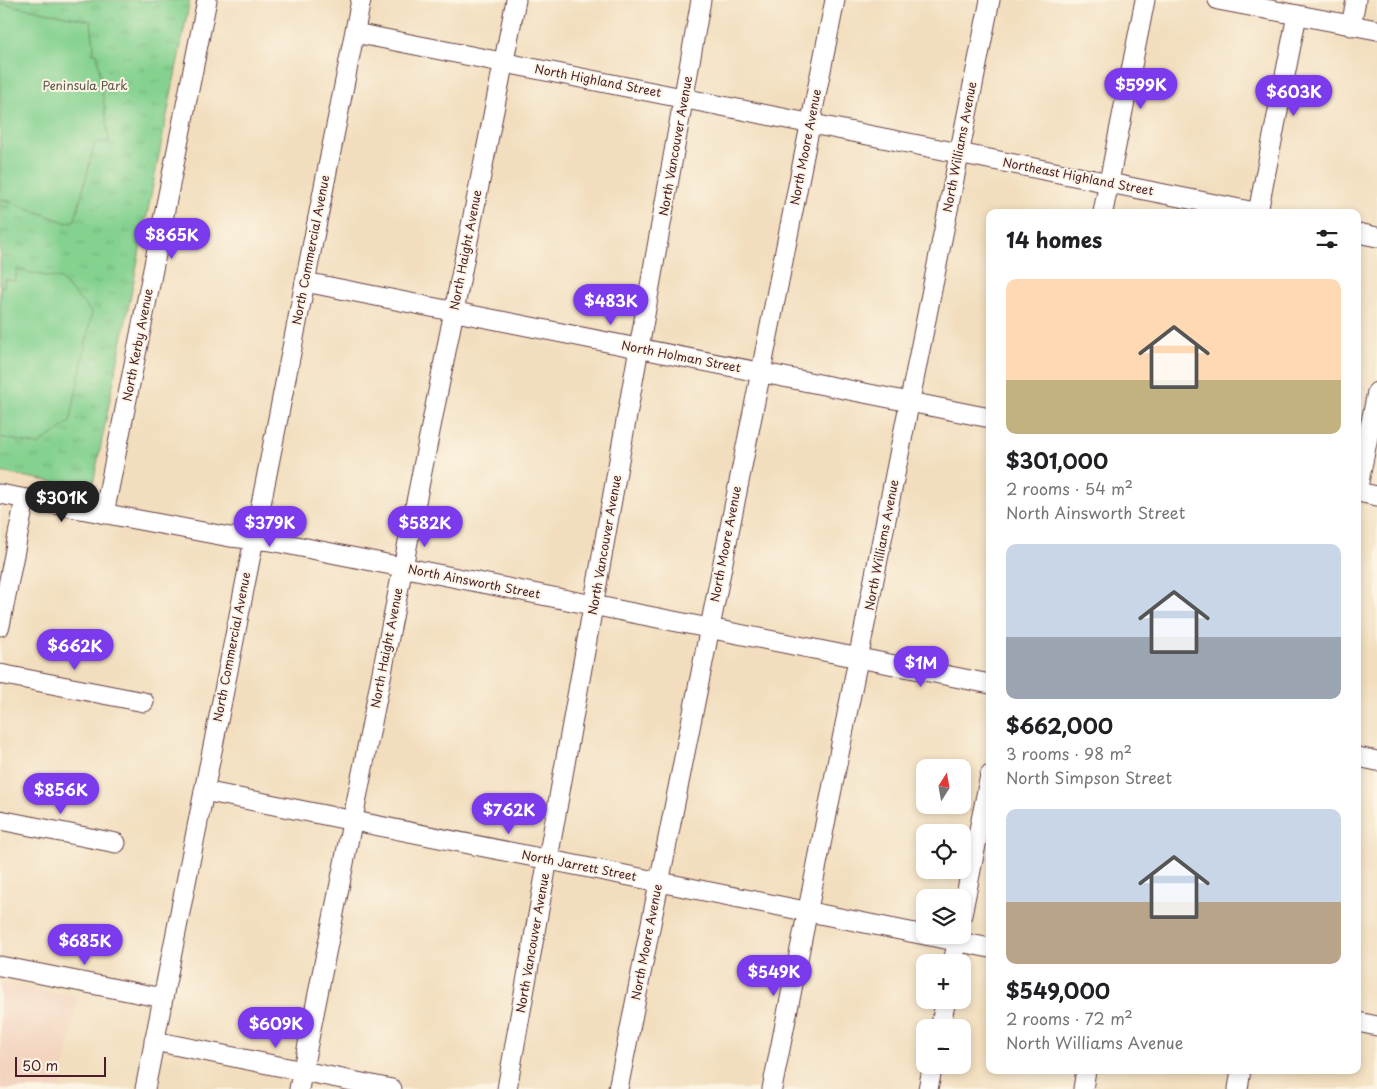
<!DOCTYPE html>
<meta charset="utf-8">
<style>
body{margin:0;font-family:"Playpen Sans",sans-serif;background:#f6f6f6;color:#202124;height:100vh;display:flex;flex-direction:column;font-size:19px;white-space:nowrap}
*{box-sizing:border-box;margin:0}
p{font-size:16px;color:#757577}
.icon{flex:none;width:28px;height:28px;fill:none;stroke:currentColor;stroke-width:2;stroke-linecap:round;stroke-linejoin:round}
.map{position:relative;flex:1;overflow:hidden}
.panel{position:absolute;left:986px;top:209px;width:375px;height:865px;display:flex;flex-direction:column;background:#fff;border-radius:10px;box-shadow:0 2px 8px #0003}
.panel>*{flex:none}
.needle{width:32px;rotate:11deg}
.buttons{position:absolute;left:916px;top:759px;display:grid;gap:10px}
.buttons a{display:grid;place-items:center;width:55px;height:55px;border-radius:10px;background:#fff;box-shadow:0 2px 8px #0003;font-size:25px}
.scale{position:absolute;left:15px;bottom:12px;width:91px;box-sizing:border-box;padding-left:5px;border:2px solid #4a1f2b;border-top:0;font-size:14px;line-height:18px;white-space:nowrap;color:#4a1f2b;-webkit-text-stroke:4px #fcf5e5;paint-order:stroke}
.price{position:absolute;translate:-50% -42px;padding:0 11px;border-radius:18px;background:#7c3aed;color:#fff;font-size:16px;line-height:32px;filter:drop-shadow(0 1px 2px #0008)}
.price::after{content:'';position:absolute;left:50%;top:30px;width:15px;height:11px;margin-left:-8px;background:inherit;clip-path:polygon(0 0,100% 0,50% 100%)}
.price.active{background:#222;color:#fff}
ul{padding:0;list-style:none}
li{display:grid;align-content:center;gap:10px;height:265px;padding:0 20px}
li span{display:grid;place-items:center;height:155px;border-radius:10px;color:#555}
li>.icon{margin-inline-start:auto}
span .icon{width:90px;height:90px;fill:#fffc;stroke-width:1}
li b{font-size:21px}
h2{display:flex;justify-content:space-between;align-items:center;height:60px;padding:0 20px;font-size:21px}
.map>svg:first-child{display:block}
.built{fill:#f3d4bf}
.grass{fill:url(#grass-tufts);stroke:#68785e}
.garden{fill:#85d290;stroke:#68785e}
.lines{fill:none;stroke-linecap:round;stroke-linejoin:round}
.minor-casing{stroke:#633c41;stroke-width:21}
.minor{stroke:#fff;stroke-width:19}
.labels{text-anchor:middle;stroke-width:4;stroke-linejoin:round;paint-order:stroke}
.street-label{font-size:12px;fill:#4a1f2b;stroke:#fcf5e5}
.park-label{font-size:12px;fill:#5c5549;stroke:#fcf5e5}
</style>
<div class="map">
<svg width="1377" height="1089" viewBox="0 0 1377 1089">
<defs>
<pattern id="grass-tufts" width="24" height="20" patternUnits="userSpaceOnUse" patternTransform="scale(1.25)"><rect width="24" height="20" fill="#85d290"/><path d="M3 7l-1-3M5 7V3M7 7l1-3M15 17l-1-3M17 17v-4M19 17l1-3" fill="none" stroke="#74b47c"/></pattern>
</defs>
<rect width="100%" height="100%" fill="#fcf5e5"/>
<filter id="ink" filterUnits="userSpaceOnUse"><feTurbulence type="fractalNoise" baseFrequency=".02" numOctaves="2"/><feDisplacementMap in="SourceGraphic" scale="10" xChannelSelector="R" yChannelSelector="G"/><feConvolveMatrix kernelMatrix="1 2 1 2 8 2 1 2 1" color-interpolation-filters="sRGB"/></filter>
<filter id="wash" filterUnits="userSpaceOnUse"><feTurbulence type="fractalNoise" baseFrequency=".0096" numOctaves="4" result="noise"/><feDisplacementMap in="SourceGraphic" scale="20" xChannelSelector="R" yChannelSelector="G"/><feGaussianBlur stdDeviation="1.12" result="paint"/><feColorMatrix in="noise" values="0 0 0 0 0 0 0 0 0 0 0 0 0 0 0 0 0 1.4 0 .05"/><feComposite in="paint" operator="in"/></filter>
<g filter="url(#wash)">
<rect width="100%" height="100%" fill="#f2debe"/>
<!-- built -->
<polygon class="built" points="0,983 78,998 60,1089 0,1089"/>
<!-- grass -->
<polygon class="grass" points="0,0 190,0 92,489 0,472"/>
<!-- garden -->
<g class="garden">
<polygon points="0,3 91,21 94,47 93,53 97,53 109,141 95,143 75,220 67,223 0,198"/>
<polygon points="17,270 61,279 92,313 70,422 38,445 0,437 0,286 4,287 5,279 15,281"/>
</g>
</g>
<g filter="url(#ink)">
<g class="lines">
<defs>
<g id="minor">
<polyline points="1218,0 1377,30"/>
<polyline points="1351,26 1356,0"/>
<polyline points="355,33 1255,212"/>
<polyline points="1103,212 1145,0"/>
<polyline points="1258,212 1297,15"/>
<polyline points="1358,233 1377,237"/>
<polyline points="305,282 990,418"/>
<polyline points="1358,487 1377,392"/>
<polyline points="1358,492 1377,496"/>
<polyline points="0,494 230,537 271,541 990,684"/>
<polyline points="104,514 207,0"/>
<polyline points="0,626 25,499"/>
<polyline points="0,674 144,702"/>
<polyline points="1358,757 1377,761"/>
<polyline points="204,791 990,948"/>
<polyline points="0,820 116,843"/>
<polyline points="962,915 990,775"/>
<polyline points="953,962 959,935"/>
<polyline points="0,966 163,998"/>
<polyline points="1358,1022 1377,1026"/>
<polyline points="940,1028 946,1000"/>
<polyline points="154,1041 392,1089"/>
<polyline points="145,1089 361,0"/>
<polyline points="299,1089 516,0"/>
<polyline points="507,1089 701,0"/>
<polyline points="618,1089 835,0"/>
<polyline points="772,1089 990,0"/>
<polyline points="928,1089 933,1065"/>
<polyline points="1083,1089 1086,1070"/>
<polyline points="1238,1089 1241,1070"/>
</g>
</defs>
<!-- minor casing -->
<use href="#minor" class="minor-casing"/>
<!-- minor -->
<use href="#minor" class="minor"/>
</g>
</g>
<g class="labels">
<!-- street labels -->
<g class="street-label">
<text transform="translate(598 81) rotate(11)" y="4">North Highland Street</text>
<text transform="translate(676 146) rotate(-80)" y="4">North Vancouver Avenue</text>
<text transform="translate(806 147) rotate(-79)" y="4">North Moore Avenue</text>
<text transform="translate(960 147) rotate(-79)" y="4">North Williams Avenue</text>
<text transform="translate(1078 177) rotate(11)" y="4">Northeast Highland Street</text>
<text transform="translate(311 250) rotate(-79)" y="4">North Commercial Avenue</text>
<text transform="translate(466 250) rotate(-79)" y="4">North Haight Avenue</text>
<text transform="translate(138 345) rotate(-79)" y="4">North Kerby Avenue</text>
<text transform="translate(681 357) rotate(11)" y="4">North Holman Street</text>
<text transform="translate(726 544) rotate(-79)" y="4">North Moore Avenue</text>
<text transform="translate(605 545) rotate(-80)" y="4">North Vancouver Avenue</text>
<text transform="translate(882 545) rotate(-79)" y="4">North Williams Avenue</text>
<text transform="translate(474 582) rotate(11)" y="4">North Ainsworth Street</text>
<text transform="translate(232 647) rotate(-79)" y="4">North Commercial Avenue</text>
<text transform="translate(387 648) rotate(-79)" y="4">North Haight Avenue</text>
<text transform="translate(579 866) rotate(11)" y="4">North Jarrett Street</text>
<text transform="translate(647 942) rotate(-79)" y="4">North Moore Avenue</text>
<text transform="translate(533 943) rotate(-80)" y="4">North Vancouver Avenue</text>
</g>
<!-- park labels -->
<g class="park-label">
<text x="85" y="90">Peninsula Park</text>
</g>
</g>
</svg>
<div class="buttons">
<a><svg class="needle" viewBox="-14 -14 28 28"><path d="M0-13l5 13h-10z" fill="#e53935"/><path d="M0 13l5-13h-10z" fill="#757577"/></svg></a>
<a><svg class="icon" aria-label="locate" viewBox="0 0 24 24"><circle cx="12" cy="12" r="6"/><path d="M12 2v4M12 18v4M2 12h4M18 12h4"/></svg></a>
<a><svg class="icon" aria-label="layers" viewBox="0 0 24 24"><path d="M12 4l9 5-9 5-9-5zM3 14l9 5 9-5"/></svg></a>
<a>+</a>
<a>−</a>
</div>
<div class="scale">50 m</div>
<b class="price" style="left:1141px;top:110px">$599K</b>
<b class="price" style="left:1294px;top:117px">$603K</b>
<b class="price" style="left:172px;top:260px">$865K</b>
<b class="price" style="left:611px;top:326px">$483K</b>
<b class="price active" style="left:62px;top:523px">$301K</b>
<b class="price" style="left:270px;top:548px">$379K</b>
<b class="price" style="left:425px;top:548px">$582K</b>
<b class="price" style="left:75px;top:671px">$662K</b>
<b class="price" style="left:921px;top:688px">$1M</b>
<b class="price" style="left:61px;top:815px">$856K</b>
<b class="price" style="left:509px;top:835px">$762K</b>
<b class="price" style="left:85px;top:966px">$685K</b>
<b class="price" style="left:774px;top:997px">$549K</b>
<b class="price" style="left:276px;top:1049px">$609K</b>
<section class="panel">
<h2>14 homes<svg class="icon" aria-label="filters" viewBox="0 0 24 24"><path d="M4 7h16M4 17h16"/><circle cx="9" cy="7" r="2"/><circle cx="15" cy="17" r="2"/></svg></h2>
<ul>
<li><span style="background:linear-gradient(#ffd9b3 65%,#c2b280 0)"><svg class="icon" aria-label="home" viewBox="0 0 24 24"><path d="M3 11l9-7 9 7M6 9v11h12V9"/></svg></span><div><b>$301,000</b><p>2 rooms · 54 m²</p><p>North Ainsworth Street</p></div></li>
<li><span style="background:linear-gradient(#c9d6e8 60%,#9aa5b1 0)"><svg class="icon" aria-label="home" viewBox="0 0 24 24"><path d="M3 11l9-7 9 7M6 9v11h12V9"/></svg></span><div><b>$662,000</b><p>3 rooms · 98 m²</p><p>North Simpson Street</p></div></li>
<li><span style="background:linear-gradient(#c9d6e8 60%,#b9a48a 0)"><svg class="icon" aria-label="home" viewBox="0 0 24 24"><path d="M3 11l9-7 9 7M6 9v11h12V9"/></svg></span><div><b>$549,000</b><p>2 rooms · 72 m²</p><p>North Williams Avenue</p></div></li>
</ul>
</section>
</div>
